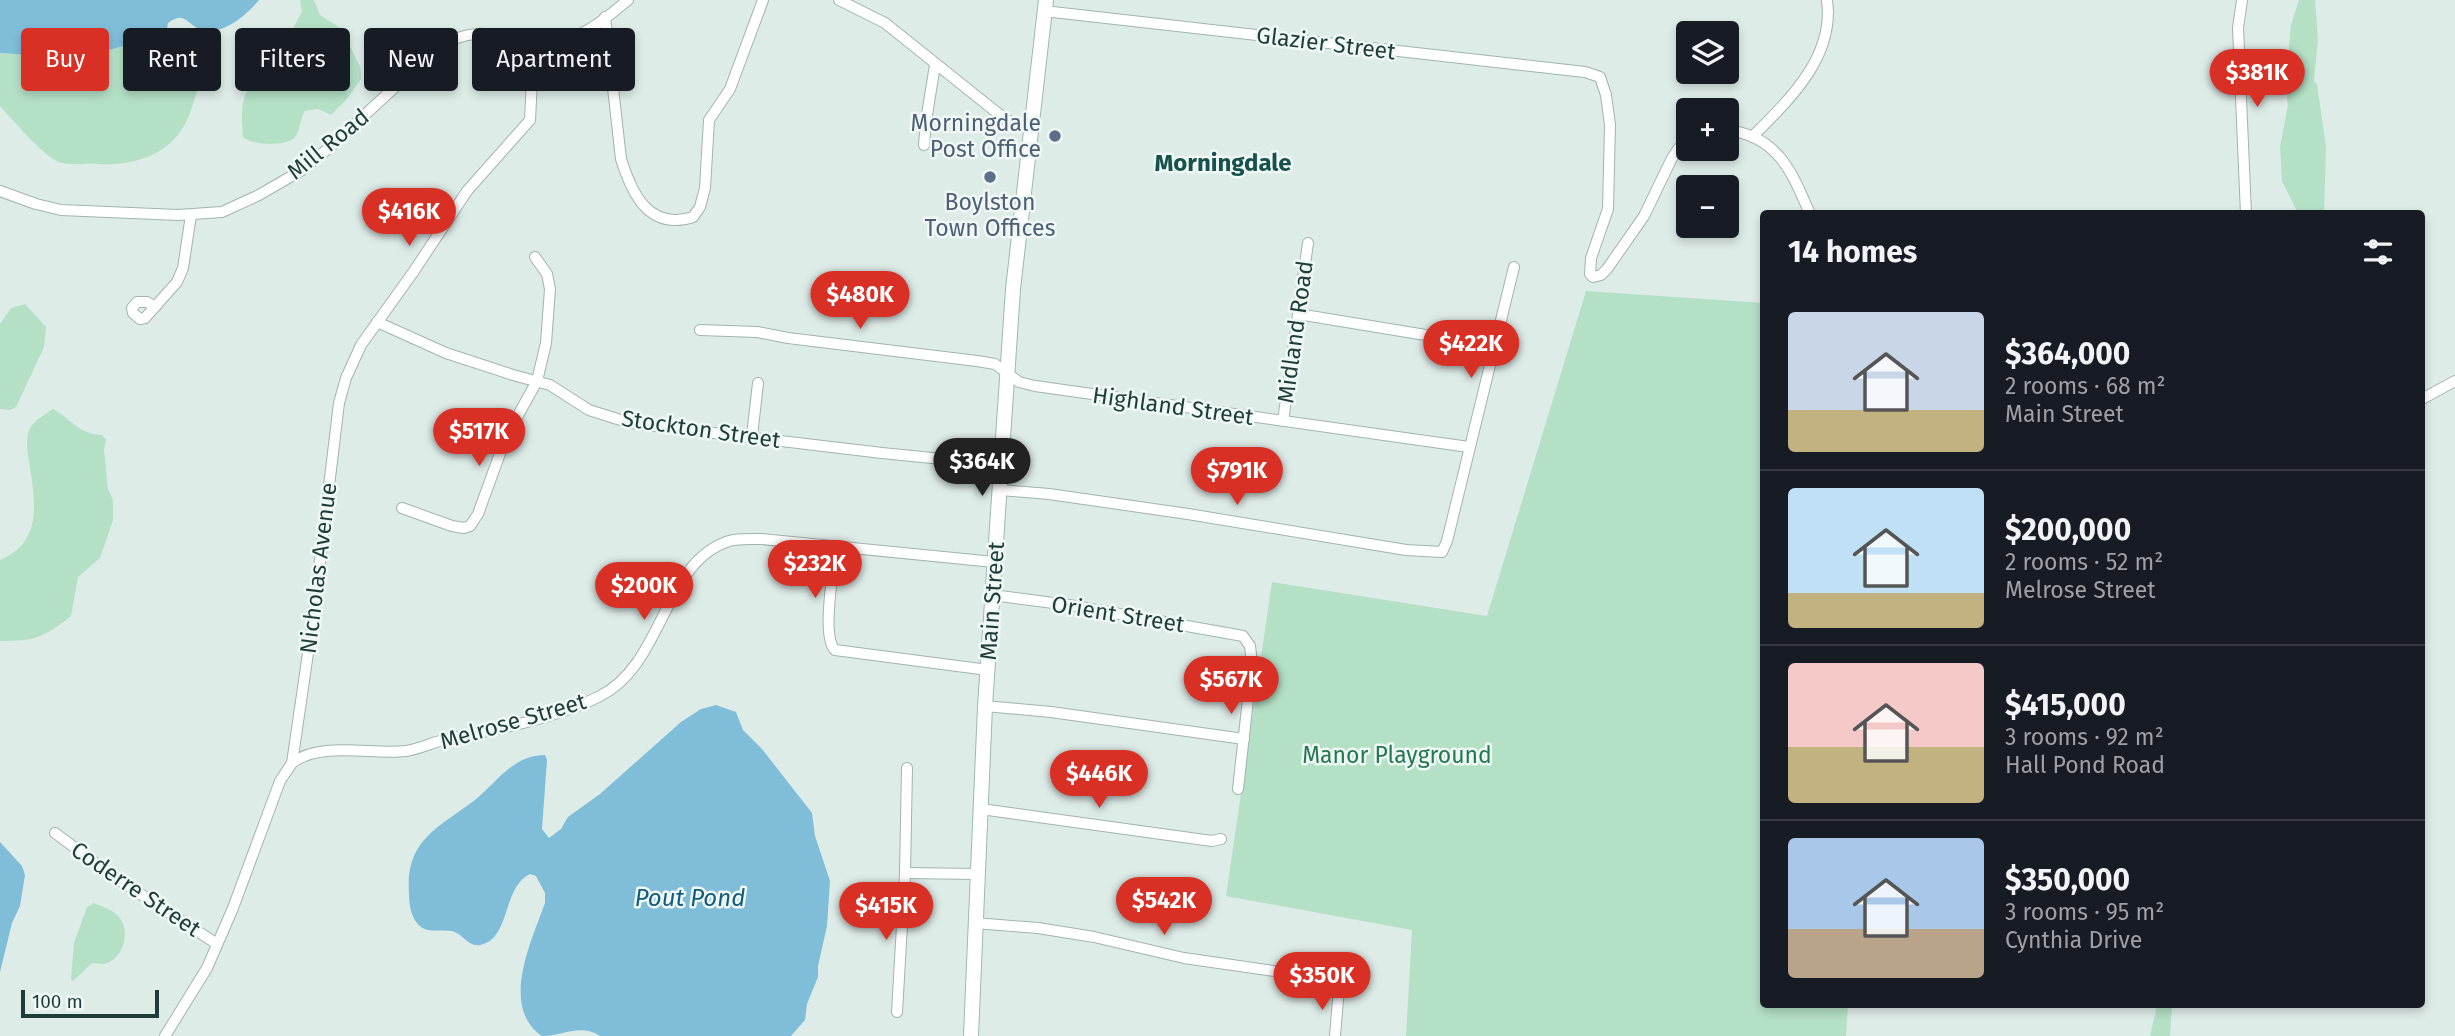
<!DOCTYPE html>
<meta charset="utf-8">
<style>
body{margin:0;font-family:"Fira Sans",sans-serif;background:#20242c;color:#f1f3f6;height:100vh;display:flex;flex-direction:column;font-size:26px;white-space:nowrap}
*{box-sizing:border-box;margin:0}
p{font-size:23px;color:#9ea1a6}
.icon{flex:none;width:38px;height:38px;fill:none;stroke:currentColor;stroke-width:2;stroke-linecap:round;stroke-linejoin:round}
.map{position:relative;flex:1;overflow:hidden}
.side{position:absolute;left:1760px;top:210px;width:665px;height:798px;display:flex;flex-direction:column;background:#171b24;border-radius:7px;box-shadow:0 4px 10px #0003}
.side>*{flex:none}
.hud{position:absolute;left:21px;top:28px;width:665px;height:63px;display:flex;gap:14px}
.buttons{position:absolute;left:1676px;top:21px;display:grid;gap:14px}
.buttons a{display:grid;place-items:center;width:63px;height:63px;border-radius:7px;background:#171b24;box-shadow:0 4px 10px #0003;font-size:35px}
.scale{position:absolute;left:21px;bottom:18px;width:138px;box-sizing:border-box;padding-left:7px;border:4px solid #1e3d39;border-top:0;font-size:19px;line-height:24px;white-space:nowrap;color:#1e3d39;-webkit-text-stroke:5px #eff8f5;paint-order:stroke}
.price{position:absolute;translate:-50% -60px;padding:0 16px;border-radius:24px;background:#d93025;color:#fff;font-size:23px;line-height:46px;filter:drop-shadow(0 2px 4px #0008)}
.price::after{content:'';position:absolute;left:50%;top:42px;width:21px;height:16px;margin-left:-10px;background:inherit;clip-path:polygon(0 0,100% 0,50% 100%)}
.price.selected{background:#222;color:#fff}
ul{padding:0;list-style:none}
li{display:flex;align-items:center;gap:21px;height:175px;padding:0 28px}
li+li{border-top:2px solid #363941}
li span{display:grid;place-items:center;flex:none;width:196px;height:140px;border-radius:7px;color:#555}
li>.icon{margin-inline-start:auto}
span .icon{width:84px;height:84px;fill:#fffc;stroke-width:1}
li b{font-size:30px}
h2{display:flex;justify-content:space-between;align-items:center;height:84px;padding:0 28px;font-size:30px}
.pill{padding:0 24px;border-radius:7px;background:#171b24;box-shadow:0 4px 10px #0003;font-size:24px;line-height:63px}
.pill.selected{background:#d93025;color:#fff}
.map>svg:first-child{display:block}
.green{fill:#b4e0c6}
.water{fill:#7fbdd8}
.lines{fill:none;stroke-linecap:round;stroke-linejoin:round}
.street-casing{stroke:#a1b4b0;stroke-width:12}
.secondary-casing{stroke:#9cb9b2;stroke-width:16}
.street{stroke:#fff;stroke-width:10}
.secondary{stroke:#fff;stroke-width:14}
.service-dot{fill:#5c6f8a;stroke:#eff8f5;stroke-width:2.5}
.labels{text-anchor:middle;stroke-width:5;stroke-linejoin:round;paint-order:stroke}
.street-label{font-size:23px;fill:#1e3d39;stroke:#eff8f5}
.service-label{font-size:23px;fill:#4e5e75;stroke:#eff8f5;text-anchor:end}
.park-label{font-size:23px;fill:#237851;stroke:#eff8f5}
.neighbourhood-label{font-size:24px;font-weight:bold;fill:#17514c;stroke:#eff8f5}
.water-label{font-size:24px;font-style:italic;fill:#115c7f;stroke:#eff8f5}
</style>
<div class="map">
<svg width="2455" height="1036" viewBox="0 0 2455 1036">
<rect width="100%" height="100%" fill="#deece8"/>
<!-- green -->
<g class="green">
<path d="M300,0h14l6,15 22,14 19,40v10l-15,21 -15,15 -13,-6 -13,2c-6,8 -4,21 -11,27 -10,9 -42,7 -51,-1 -1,-14 -3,-31 3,-44 7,-18 20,-30 33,-44 9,-11 17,-25 23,-38z"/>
<polygon points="2299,0 2315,0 2318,39 2314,81 2317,84 2326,147 2324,213 2298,213 2282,181 2280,147 2288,105 2285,87 2291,25"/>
<path d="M166,34c8,21 25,31 32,54 -4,12 -7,25 -13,36 -18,33 -54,42 -88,40 -11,-1 -28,2 -38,-2 -16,-6 -47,-43 -59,-56v-53l55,4 54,-7z"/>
<polygon points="1586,291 1764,303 1764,1004 1848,1005 1846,1036 1406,1036 1412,930 1226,896 1272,582 1487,616"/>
<polygon points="25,304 46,327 44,347 16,407 10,410 0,409 0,324 11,308"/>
<path d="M53,409c18,10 27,26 49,26l4,4 -2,11 4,39 5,11v20l-13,38 -22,19 -7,39c-28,22 -36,25 -71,25v-81c41,-17 36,-54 30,-92 -2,-12 -5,-26 -1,-38 5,-10 15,-15 24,-21z"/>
<path d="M94,903c9,4 18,6 25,14 12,13 5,43 -15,47 -4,0 -8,-1 -12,-1l-19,18 -2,-2 3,-36 13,-36z"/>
<polygon points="2157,1005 2172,1005 2170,1036 2150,1036"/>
</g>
<!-- water -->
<g class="water">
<path d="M0,0h259c-12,15 -37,36 -57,30 -16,-5 -16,-20 -34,-7l-2,11 -57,16 -54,7 -55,-4z"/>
<path d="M716,705l20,7 7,18 19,19 50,64 3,23 15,45 -3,45 -9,40v11l-11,27 -2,16 -14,16h-191c-19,-13 -38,0 -58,0 -43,-29 -10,-96 3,-133v-10l-9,-17 -6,-2c-28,13 -19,65 -50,71 -12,2 -18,-12 -28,-14 -9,-2 -23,2 -31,-4 -10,-8 -12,-22 -12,-34 -4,-53 29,-65 66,-93 22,-18 38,-45 70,-45l2,5 -5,69 7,9 12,-9 7,-12 32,-23 81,-72 20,-13z"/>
<polygon points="0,842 22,866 25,875 20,906 12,923 0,972"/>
</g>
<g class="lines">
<defs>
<g id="street">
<polyline points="839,0 885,23 1005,119 1031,130"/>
<polyline points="2242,0 2238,28 2246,214"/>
<polyline points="1044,11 1585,72 1600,77 1606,95 1610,125 1608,209 1591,258 1590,274 1593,277 1601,275 1607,269 1644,216 1672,158 1678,149 1689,139"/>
<path d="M605,17l16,142c11,35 28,72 72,58l7,-10 5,-19 4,-68 21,-31 33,-89"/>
<path d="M1727,130c51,6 65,42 83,84"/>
<path d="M1752,137c37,-37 83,-80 75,-137"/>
<polyline points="924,145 926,121 935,65"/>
<path d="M0,191l36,13 25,6 117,5 44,-3 37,-17 43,-25 27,-22 107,-99c53,-36 84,5 132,-10 22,-7 42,-24 60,-39"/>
<polyline points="155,307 147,302 137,302 132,308 133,313 140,319 145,318 177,282 183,268 191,215"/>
<polyline points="1298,314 1480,344 1493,350"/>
<polyline points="377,322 446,353 513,375 550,385 589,410 630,423 882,453 1002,465"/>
<polyline points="700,330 757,332 788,338 977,361 995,364 1019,382 1035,386 1469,447"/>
<polyline points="2422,399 2455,381"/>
<polyline points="1283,421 1308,243"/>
<polyline points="752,436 758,383"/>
<polyline points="1000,490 1049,494 1188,514 1406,550 1442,552 1447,541 1514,267"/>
<polyline points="402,508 452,526 464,528 470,526 478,514 506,437 537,381 546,343 550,289 547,274 535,257"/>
<path d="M836,547c-2,21 -15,89 -1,103l153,20"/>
<polyline points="992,595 1069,605 1243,636 1250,646 1252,663 1238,789"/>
<polyline points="985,706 1051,712 1244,739"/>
<path d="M292,763c28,-22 80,-8 114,-12 14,-2 27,-9 41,-12 48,-9 110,-21 153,-43 64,-32 63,-134 129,-155 10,-3 21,-2 32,-2l233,23"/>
<polyline points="981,809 1212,841 1221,839"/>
<polyline points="55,833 116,878 217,944"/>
<polyline points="905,873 978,874"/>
<polyline points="975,923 1038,928 1094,937 1184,958 1329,979 1336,982 1339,987 1335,1036"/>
<polyline points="897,1012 905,873 907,768"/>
<polyline points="165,1036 207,968 233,908 280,781 292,763 313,619 339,403 346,378 361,345 414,271 467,191 530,120 534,40"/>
</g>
<polyline id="secondary" points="971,1036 985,706 1013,289 1046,0"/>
</defs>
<!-- street casing -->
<use href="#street" class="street-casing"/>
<!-- secondary casing -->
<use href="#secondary" class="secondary-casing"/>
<!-- street -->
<use href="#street" class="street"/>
<!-- secondary -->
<use href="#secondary" class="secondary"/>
</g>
<!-- markers -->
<g class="service-dot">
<circle cx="1055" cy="136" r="7"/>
<circle cx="990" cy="177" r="7"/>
</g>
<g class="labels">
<!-- street labels -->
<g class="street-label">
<text transform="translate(1326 43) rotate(7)" y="8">Glazier Street</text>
<text transform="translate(328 144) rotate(-39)" y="8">Mill Road</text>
<text transform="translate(1295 332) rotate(-82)" y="8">Midland Road</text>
<text transform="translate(1173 406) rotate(8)" y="8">Highland Street</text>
<text transform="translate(701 429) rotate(8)" y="8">Stockton Street</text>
<text transform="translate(318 568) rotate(-83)" y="8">Nicholas Avenue</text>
<text transform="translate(992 601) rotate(-86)" y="8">Main Street</text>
<text transform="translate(1118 614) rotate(9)" y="8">Orient Street</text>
<text transform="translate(513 721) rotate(-16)" y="8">Melrose Street</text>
<text transform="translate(136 889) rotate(34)" y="8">Coderre Street</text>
</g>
<!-- service labels -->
<g class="service-label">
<text x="1041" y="131">Morningdale<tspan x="1041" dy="26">Post Office</tspan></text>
<text x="990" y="210" text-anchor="middle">Boylston<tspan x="990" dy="26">Town Offices</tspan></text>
</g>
<!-- park labels -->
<g class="park-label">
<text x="1397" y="763">Manor Playground</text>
</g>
<!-- neighbourhood labels -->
<g class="neighbourhood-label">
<text x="1223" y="171">Morningdale</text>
</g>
<!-- water labels -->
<g class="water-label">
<text x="690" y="906">Pout Pond</text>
</g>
</g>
</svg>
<div class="buttons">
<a><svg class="icon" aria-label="layers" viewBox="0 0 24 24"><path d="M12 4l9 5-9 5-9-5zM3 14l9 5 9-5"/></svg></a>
<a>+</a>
<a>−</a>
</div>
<div class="scale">100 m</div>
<b class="price" style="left:2257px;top:109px">$381K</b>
<b class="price" style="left:409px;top:248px">$416K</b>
<b class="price" style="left:860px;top:331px">$480K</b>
<b class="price" style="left:1471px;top:380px">$422K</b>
<b class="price" style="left:479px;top:468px">$517K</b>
<b class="price selected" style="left:982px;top:498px">$364K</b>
<b class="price" style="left:1237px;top:507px">$791K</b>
<b class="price" style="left:815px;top:600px">$232K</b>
<b class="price" style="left:644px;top:622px">$200K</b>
<b class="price" style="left:1231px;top:716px">$567K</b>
<b class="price" style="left:1099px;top:810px">$446K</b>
<b class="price" style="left:1164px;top:937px">$542K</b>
<b class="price" style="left:886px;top:942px">$415K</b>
<b class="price" style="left:1322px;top:1012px">$350K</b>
<div class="hud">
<a class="pill selected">Buy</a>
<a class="pill">Rent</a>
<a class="pill">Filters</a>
<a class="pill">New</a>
<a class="pill">Apartment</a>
</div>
<section class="side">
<h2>14 homes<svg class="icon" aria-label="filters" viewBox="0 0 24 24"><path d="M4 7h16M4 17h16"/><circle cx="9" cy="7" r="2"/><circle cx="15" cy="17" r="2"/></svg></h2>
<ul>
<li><span style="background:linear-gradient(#c9d6e8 70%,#c2b280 0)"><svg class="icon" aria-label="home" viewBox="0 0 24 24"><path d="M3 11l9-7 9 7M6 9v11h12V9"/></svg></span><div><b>$364,000</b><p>2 rooms · 68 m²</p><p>Main Street</p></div></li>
<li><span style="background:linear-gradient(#bfe0f5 75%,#c2b280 0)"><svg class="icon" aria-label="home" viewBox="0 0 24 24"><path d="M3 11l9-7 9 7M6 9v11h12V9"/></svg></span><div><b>$200,000</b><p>2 rooms · 52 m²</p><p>Melrose Street</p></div></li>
<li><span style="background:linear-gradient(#f6c9c9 60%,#c2b280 0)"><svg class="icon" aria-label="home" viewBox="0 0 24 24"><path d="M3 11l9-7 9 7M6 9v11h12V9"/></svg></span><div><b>$415,000</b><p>3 rooms · 92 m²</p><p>Hall Pond Road</p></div></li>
<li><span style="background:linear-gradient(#a9c7e8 65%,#b9a48a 0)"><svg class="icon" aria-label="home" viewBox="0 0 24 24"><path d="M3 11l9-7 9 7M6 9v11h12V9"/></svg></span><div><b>$350,000</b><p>3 rooms · 95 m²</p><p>Cynthia Drive</p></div></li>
</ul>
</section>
</div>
